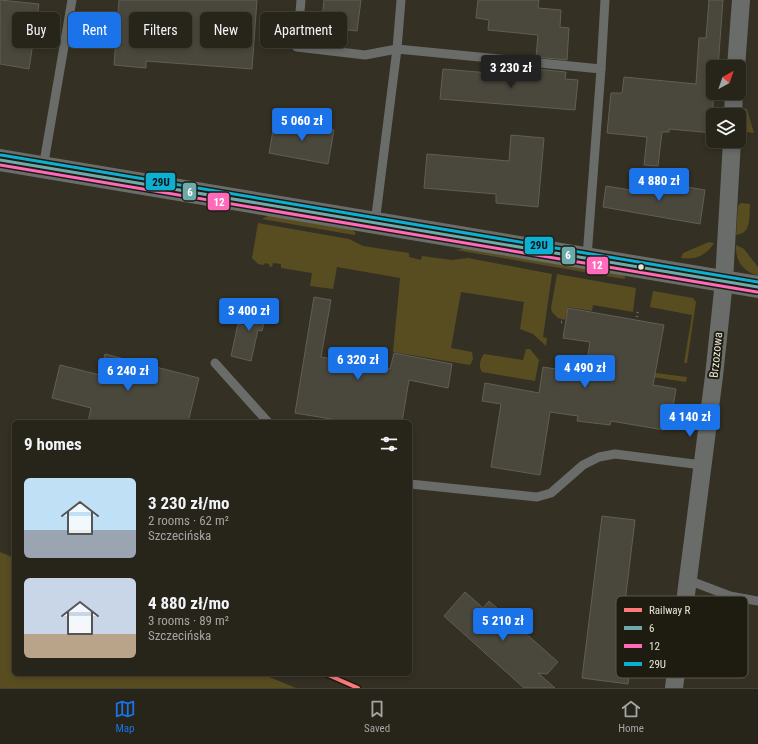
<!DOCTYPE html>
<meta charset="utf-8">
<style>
body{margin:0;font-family:"Roboto Condensed",sans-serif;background:#2f2c23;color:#f1f3f6;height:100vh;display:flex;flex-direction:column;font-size:15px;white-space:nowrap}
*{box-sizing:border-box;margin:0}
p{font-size:13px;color:#a4a4a2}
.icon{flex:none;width:22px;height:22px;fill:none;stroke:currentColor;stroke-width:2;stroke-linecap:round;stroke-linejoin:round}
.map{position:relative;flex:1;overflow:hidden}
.panel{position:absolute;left:12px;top:420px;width:400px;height:256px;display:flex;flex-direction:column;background:#27241a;border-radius:6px;box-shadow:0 2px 6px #0003,0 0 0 1px #434139}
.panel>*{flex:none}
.banner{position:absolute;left:12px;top:12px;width:400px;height:36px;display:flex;gap:8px}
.needle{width:26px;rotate:40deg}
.controls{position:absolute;left:706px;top:60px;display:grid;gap:8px}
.controls a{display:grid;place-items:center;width:40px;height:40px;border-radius:6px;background:#27241a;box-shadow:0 2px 6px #0003,0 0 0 1px #434139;font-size:20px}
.price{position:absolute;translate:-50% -34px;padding:0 9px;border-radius:4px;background:#1a73e8;color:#fff;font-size:13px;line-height:26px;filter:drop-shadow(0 1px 2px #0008)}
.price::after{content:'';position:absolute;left:50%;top:24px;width:12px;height:9px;margin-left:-6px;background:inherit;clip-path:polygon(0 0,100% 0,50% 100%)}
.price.on{background:#222;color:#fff}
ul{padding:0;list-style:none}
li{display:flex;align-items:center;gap:12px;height:100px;padding:0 12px}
li span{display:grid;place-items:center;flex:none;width:112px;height:80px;border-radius:6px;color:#555}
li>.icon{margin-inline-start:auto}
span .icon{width:48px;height:48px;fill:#fffc;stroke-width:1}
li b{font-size:17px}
h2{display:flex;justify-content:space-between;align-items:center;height:48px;padding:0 12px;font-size:17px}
.tag{padding:0 14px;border-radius:6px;background:#27241a;box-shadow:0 2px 6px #0003,0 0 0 1px #434139;font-size:14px;line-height:36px}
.tag.on{background:#1a73e8;color:#fff}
.menu{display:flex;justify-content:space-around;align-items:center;height:56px;border-top:1px solid #434139;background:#27241a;font-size:11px;color:#a4a4a2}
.menu a{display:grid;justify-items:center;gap:2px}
.menu .on{color:#1a73e8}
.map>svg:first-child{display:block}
.green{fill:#584d21}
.building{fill:#4a473c;stroke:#615e53}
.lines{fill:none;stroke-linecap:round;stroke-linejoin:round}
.path{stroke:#6d6e6a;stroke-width:2.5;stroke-dasharray:1 3;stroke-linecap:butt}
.lane{stroke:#6a6c69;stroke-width:9}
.street{stroke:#6a6c69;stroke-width:18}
.secondary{stroke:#6b6d6a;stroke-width:22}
.bus-1-casing{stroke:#1e1c11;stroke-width:6}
.bus-2-casing{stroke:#1e1c11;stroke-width:6}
.bus-3-casing{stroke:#1e1c11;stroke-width:6}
.bus-1{stroke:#6daaab;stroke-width:3}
.bus-2{stroke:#ff6aba;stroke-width:3}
.bus-3{stroke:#0dafd3;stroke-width:3}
.rail-1-casing{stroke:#1e1c11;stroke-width:7}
.rail-1{stroke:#fe7a7a;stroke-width:4}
.bus-dot{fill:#e9e5d7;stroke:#1e1c11;stroke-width:1.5}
.labels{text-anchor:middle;stroke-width:4;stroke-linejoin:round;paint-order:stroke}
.street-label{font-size:12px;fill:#e9e5d7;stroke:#1e1c11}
.key{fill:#1e1c11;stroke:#5b584c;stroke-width:1}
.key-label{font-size:11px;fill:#e9e5d7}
.line-badge{stroke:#1e1c11;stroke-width:1.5}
.badge-label{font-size:11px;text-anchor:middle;font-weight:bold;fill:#fff}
.pale-badge-label{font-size:11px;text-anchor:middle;font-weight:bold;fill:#111}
</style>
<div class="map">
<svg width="758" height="688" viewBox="0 0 758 688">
<rect width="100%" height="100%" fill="#343023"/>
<!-- green -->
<g class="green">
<polygon points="743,108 747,109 754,133 747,132 742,127"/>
<path d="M741,203l9,1c-1,12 2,30 -14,31l2,-29z"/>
<polygon points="270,215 352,230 356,233 354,235 262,219"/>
<polygon points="258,223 349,239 363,246 409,253 409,257 421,260 422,256 452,260 468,258 552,274 543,337 547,338 546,346 533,334 520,329 524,302 461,292 451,348 472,352 473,359 470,365 393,352 400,278 337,267 333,289 310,286 312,273 281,268 281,264 273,263 272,267 269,266 269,264 265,263 264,265 258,264 252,258"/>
<path d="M709,242l5,1c-8,13 -19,17 -33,15l2,-5z"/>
<path d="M736,245l8,4 14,18v9c-15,-5 -23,-15 -22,-31z"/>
<polygon points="468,248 620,274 626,277 624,279 456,250"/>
<polygon points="557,274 636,288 633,312 593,305 592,311 568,307 565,320 558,318 552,312 551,308"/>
<polygon points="653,291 693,298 696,302 687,363 684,363 692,315 650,307"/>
<path d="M526,349h4l9,11 -4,21 -53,-9c-4,-5 -2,-13 2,-18l39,6z"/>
<polygon points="632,370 687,377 686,382 619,372"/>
<polygon points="0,552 14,558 14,674 262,674 296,688 0,688"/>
</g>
<!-- building -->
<g class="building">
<polygon points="0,0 39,4 29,69 0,64"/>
<polygon points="119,0 257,0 252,69 146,61 146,68 114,65"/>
<polygon points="324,0 361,0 357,31 321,27"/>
<polygon points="478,0 539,0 538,8 561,10 560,27 569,28 567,60 536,57 538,35 488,30 489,20 476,18"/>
<polygon points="709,0 723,0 718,67 713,67 713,133 669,129 669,132 662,132 658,166 644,165 647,137 607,133 611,93 622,93 624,77 696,84 699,38 706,38"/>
<polygon points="443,69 535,77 535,69 566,72 565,79 578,80 575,110 440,99"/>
<polygon points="275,120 334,130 328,164 269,153"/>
<polygon points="511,135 544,138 538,207 496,203 496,194 424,188 427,154 509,161"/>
<polygon points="657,182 705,190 700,224 603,207 606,186 655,194"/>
<polygon points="314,297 331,300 321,357 390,369 394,353 452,364 448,388 409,380 402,422 349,422 295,413"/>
<polygon points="250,301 268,306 262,331 258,330 251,361 231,356 238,324 244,326"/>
<polygon points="568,308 664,325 653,385 676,389 670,425 664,430 611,421 610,425 577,421 578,416 550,412 540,475 491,467 501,404 482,401 485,383 539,393 543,367 575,372 586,368 590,342 563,338"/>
<polygon points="105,354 199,378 188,422 88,422 91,408 52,398 60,365 100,375"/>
<polygon points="602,516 635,520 625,602 634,604 628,650 632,651 628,684 582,678"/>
<polygon points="465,592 483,608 489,601 558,662 547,674 538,673 555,688 524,688 444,616"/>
</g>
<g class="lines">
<!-- path -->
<g class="path">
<polyline points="637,317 638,310"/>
<polyline points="561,322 563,322"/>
</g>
<!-- lane -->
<g class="lane">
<polyline points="301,0 297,47 365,55 397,49 401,0"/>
<polyline points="601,69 605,0"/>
<polyline points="43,168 72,0"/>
<polyline points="375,223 397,49 601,69 587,257"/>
<polyline points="215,363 268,422"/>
<polyline points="410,484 537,497 551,493 583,465 599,457 615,454 702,465"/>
<polyline points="688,580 730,596 758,601"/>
</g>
<!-- street -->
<g class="street">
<polyline points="736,67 741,0"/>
<polyline points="733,115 734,93"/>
<polyline points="674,688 714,376 724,281 732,141"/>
</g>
<!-- secondary -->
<polyline class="secondary" points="0,160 758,287"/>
<defs>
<polyline id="bus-1" points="0,160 758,287"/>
<polyline id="bus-2" points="0,165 757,292"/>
<polyline id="bus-3" points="1,155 758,282"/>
</defs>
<!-- bus-1 casing -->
<use href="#bus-1" class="bus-1-casing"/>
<!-- bus-2 casing -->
<use href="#bus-2" class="bus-2-casing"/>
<!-- bus-3 casing -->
<use href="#bus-3" class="bus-3-casing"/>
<!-- bus-1 -->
<use href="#bus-1" class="bus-1"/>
<!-- bus-2 -->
<use href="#bus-2" class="bus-2"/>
<!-- bus-3 -->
<use href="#bus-3" class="bus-3"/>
<defs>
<polyline id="rail-1" points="326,674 358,688"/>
</defs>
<!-- rail-1 casing -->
<use href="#rail-1" class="rail-1-casing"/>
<!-- rail-1 -->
<use href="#rail-1" class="rail-1"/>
</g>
<!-- markers -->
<circle class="bus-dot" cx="641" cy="267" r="3.5"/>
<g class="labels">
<!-- street labels -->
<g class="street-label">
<text transform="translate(716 355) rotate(-84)" y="4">Brzozowa</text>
</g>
</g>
<!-- legend -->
<rect x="616" y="596" width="132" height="82" rx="6" class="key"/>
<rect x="624" y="608" width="18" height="4" fill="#fe7a7a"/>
<rect x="624" y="626" width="18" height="4" fill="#6daaab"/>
<rect x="624" y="644" width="18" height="4" fill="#ff6aba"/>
<rect x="624" y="662" width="18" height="4" fill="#0dafd3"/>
<g class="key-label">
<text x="649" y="614">Railway R</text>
<text x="649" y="632">6</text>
<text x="649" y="650">12</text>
<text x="649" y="668">29U</text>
</g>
<g class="line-badge">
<rect x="145" y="172" width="31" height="19" rx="4" fill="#0dafd3"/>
<rect x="182" y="182" width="15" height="19" rx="4" fill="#6daaab"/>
<rect x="207" y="192" width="23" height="19" rx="4" fill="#ff6aba"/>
<rect x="524" y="236" width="30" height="19" rx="4" fill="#0dafd3"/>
<rect x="561" y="246" width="15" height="19" rx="4" fill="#6daaab"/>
<rect x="586" y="256" width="23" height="19" rx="4" fill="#ff6aba"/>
</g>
<g class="badge-label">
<text x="190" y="196">6</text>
<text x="219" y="206">12</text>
<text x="568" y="259">6</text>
<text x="597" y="269">12</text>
</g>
<g class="pale-badge-label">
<text x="161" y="186">29U</text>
<text x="539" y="249">29U</text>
</g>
</svg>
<div class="controls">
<a><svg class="needle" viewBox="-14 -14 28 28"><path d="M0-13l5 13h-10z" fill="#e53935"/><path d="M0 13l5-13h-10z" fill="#a4a4a2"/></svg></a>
<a><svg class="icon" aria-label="layers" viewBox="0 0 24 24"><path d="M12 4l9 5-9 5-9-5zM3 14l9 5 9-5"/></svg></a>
</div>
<b class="price on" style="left:511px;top:89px">3 230 zł</b>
<b class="price" style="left:302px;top:142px">5 060 zł</b>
<b class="price" style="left:659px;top:202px">4 880 zł</b>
<b class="price" style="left:249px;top:332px">3 400 zł</b>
<b class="price" style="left:358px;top:381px">6 320 zł</b>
<b class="price" style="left:585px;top:389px">4 490 zł</b>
<b class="price" style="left:128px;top:392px">6 240 zł</b>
<b class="price" style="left:690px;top:438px">4 140 zł</b>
<b class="price" style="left:503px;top:642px">5 210 zł</b>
<div class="banner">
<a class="tag">Buy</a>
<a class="tag on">Rent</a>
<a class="tag">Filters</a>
<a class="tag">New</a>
<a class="tag">Apartment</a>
</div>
<section class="panel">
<h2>9 homes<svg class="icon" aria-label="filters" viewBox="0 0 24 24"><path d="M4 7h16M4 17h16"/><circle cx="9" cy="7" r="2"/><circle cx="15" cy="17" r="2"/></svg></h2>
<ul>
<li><span style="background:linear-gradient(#bfe0f5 65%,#9aa5b1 0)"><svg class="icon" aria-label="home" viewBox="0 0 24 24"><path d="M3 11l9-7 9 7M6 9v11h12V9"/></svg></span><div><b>3 230 zł/mo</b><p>2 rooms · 62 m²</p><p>Szczecińska</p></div></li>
<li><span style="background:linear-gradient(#c9d6e8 70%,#b9a48a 0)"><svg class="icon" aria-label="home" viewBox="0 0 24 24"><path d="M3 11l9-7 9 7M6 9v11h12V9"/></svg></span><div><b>4 880 zł/mo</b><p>3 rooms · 89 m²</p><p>Szczecińska</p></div></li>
</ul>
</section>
</div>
<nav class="menu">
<a class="on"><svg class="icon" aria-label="map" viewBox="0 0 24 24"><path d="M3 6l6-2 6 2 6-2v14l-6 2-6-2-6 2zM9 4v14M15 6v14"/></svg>Map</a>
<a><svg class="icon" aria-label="saved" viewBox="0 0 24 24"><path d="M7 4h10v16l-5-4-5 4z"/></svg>Saved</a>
<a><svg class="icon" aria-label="home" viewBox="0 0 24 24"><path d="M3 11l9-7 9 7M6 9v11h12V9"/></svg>Home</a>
</nav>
